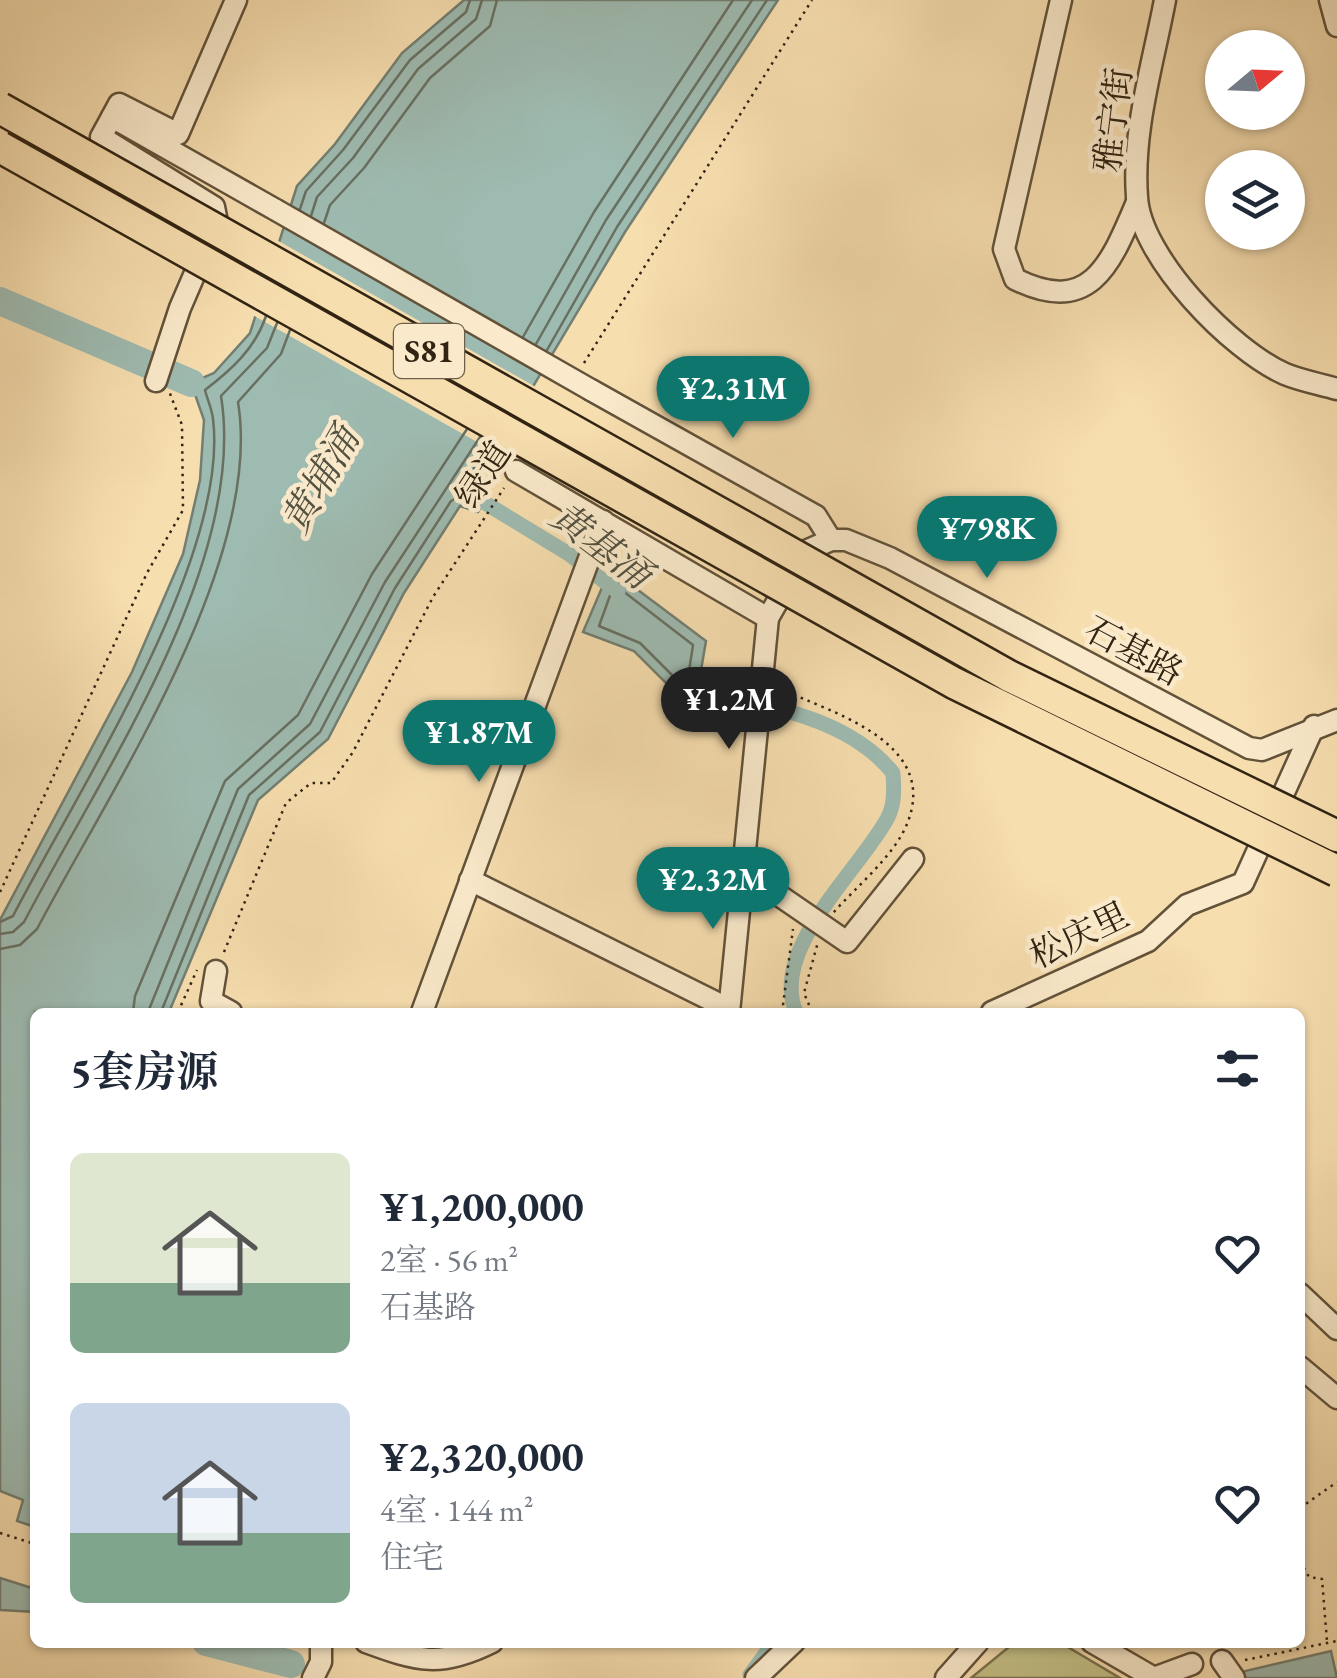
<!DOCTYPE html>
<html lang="zh">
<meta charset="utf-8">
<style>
body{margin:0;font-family:"EB Garamond","Noto Serif SC",serif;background:#f6f6f7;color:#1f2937;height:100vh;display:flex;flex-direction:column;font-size:38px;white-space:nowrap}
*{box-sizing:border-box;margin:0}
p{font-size:32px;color:#747a83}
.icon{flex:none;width:55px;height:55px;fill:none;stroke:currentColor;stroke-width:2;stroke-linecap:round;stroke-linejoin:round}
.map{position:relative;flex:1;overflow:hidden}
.panel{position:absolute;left:30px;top:1008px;width:1275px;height:640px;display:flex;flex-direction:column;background:#fff;border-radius:15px;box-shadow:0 2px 8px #0004}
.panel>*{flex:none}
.needle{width:65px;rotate:71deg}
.fabs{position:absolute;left:1205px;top:30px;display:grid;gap:20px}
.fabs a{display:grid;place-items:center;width:100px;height:100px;border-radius:50%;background:#fff;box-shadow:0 2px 8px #0004;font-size:50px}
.price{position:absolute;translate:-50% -85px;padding:0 22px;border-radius:35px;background:#0f766e;color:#fff;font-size:32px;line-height:65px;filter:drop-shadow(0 2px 5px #0008)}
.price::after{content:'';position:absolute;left:50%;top:60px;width:30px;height:22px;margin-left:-15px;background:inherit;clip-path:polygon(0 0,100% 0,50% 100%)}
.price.active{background:#222;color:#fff}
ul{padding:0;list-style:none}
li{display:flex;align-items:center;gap:30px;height:250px;padding:0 40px}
li span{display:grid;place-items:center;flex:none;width:280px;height:200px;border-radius:15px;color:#555}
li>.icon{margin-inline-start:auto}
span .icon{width:120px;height:120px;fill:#fffc;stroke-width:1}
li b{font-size:42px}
h2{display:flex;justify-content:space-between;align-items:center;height:120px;padding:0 40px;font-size:42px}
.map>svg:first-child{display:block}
.green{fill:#c3c086;stroke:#7a724c;stroke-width:2.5}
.water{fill:#9ebbb1;stroke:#727f72;stroke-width:2.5}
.pier{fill:#f7deaf}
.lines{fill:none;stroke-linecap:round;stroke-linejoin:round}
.shore{stroke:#687062;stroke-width:2.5}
.canal{stroke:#9ebbb1;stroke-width:15}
.river{stroke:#9ebbb1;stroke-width:28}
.minor-casing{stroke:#62523a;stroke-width:25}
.path{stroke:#312413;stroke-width:2.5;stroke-dasharray:2.5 5;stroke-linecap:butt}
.minor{stroke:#faeacb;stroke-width:20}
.minor-bridge-casing{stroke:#62523a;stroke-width:25;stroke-linecap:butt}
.highway-bridge-casing{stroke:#312413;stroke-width:35;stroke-linecap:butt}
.minor-bridge{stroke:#faeacb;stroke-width:20}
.highway-bridge{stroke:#f7deaf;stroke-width:30}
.labels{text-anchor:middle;stroke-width:9;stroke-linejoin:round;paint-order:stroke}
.shield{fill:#faeacb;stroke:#6d5f4a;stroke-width:2.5}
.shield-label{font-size:32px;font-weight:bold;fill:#312413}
.street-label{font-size:35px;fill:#312413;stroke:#faeacb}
.water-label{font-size:38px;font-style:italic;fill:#525142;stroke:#faeacb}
</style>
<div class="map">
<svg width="1337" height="1678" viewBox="0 0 1337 1678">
<rect width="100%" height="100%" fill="#f7deaf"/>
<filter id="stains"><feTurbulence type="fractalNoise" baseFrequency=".002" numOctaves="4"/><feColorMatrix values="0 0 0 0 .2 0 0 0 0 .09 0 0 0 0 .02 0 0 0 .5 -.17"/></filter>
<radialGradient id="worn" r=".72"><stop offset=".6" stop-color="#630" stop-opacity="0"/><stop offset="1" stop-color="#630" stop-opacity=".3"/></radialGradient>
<!-- green -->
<polygon class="green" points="1015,1642 1061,1643 1120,1678 971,1678"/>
<!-- water -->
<g class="water">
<polygon points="464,0 778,0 625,232 475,484 485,499 478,512 460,506 404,593 328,739 258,800 169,1012 35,1012 35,1527 17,1521 23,1500 0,1491 0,920 132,672 183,554 200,480 204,420 191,383 214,373 250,333 297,186 335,144 402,53"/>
<polygon points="610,569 706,641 694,711 634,651 583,632"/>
<polygon points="0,1578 35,1589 35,1612 0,1610"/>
<polygon points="1331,1651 1337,1678 1244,1678 1241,1672"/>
</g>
<!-- pier -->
<polygon class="pier" points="275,239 541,390 500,455 251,314"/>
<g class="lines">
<!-- shore -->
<g class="shore">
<polyline points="300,209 306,191 343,150 410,60 466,12 470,0"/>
<polyline points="311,216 317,197 353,158 418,69 476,19 482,0"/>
<polyline points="324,223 330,205 364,168 430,78 490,26 497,0"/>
<polyline points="523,337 594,212 733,0"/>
<polyline points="536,344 606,220 752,0"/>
<polyline points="547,350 617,227 767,0"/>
<polygon points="619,588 693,645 687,684 681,684 640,643 599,626 612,590"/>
<path d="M0,922l13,-6c64,-124 217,-359 200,-497 -1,-10 -6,-20 -8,-29 26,-20 50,-41 61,-74"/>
<path d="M0,934l13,-2 11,-10c76,-146 224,-359 197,-526l46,-48 10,-25"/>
<path d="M0,949l20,-4 17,-16c73,-139 227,-367 201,-527l43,-48 9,-24"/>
<polyline points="133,1012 135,996 225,781 298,715 372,574 467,429"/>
<polyline points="148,1012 238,789 310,724 385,582 480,437"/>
<polyline points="161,1012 249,795 320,732 395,588 451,501 465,494 467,479 491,443"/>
</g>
<!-- canal -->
<g class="canal">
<polyline points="467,492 569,554 618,592"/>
<path d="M686,676l9,13c69,17 152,27 198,84 1,16 2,32 -6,46 -27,50 -118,131 -91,193"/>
<polyline points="750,1675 774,1642"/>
</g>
<!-- river -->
<g class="river">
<polyline points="0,301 191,383"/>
<polyline points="206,1642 291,1664"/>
</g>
<defs>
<g id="minor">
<path d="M1061,0l-57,249 11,30c76,38 96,-16 122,-77"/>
<path d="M1165,0c-12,64 -33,131 -28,197 3,60 95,154 148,177 17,7 35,10 52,15"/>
<polyline points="1330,0 1337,26"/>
<polyline points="112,117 119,104 178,134 236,0"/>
<polyline points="156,381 180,308 217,222 214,207 101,137 112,117 276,210"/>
<polyline points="591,390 816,516 831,540"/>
<polyline points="516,471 768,618"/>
<polyline points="745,872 847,942 913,859"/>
<polyline points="470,880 729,1009"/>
<polyline points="216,971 211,1001 231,1012"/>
<polyline points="422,1012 603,521"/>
<polyline points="729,1012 768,618 806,551 831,540 846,540 890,558 1249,748 1262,750 1337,720"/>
<polyline points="992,1012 1148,941 1187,905 1243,883 1314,726"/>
<polyline points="1300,1294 1337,1329"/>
<polyline points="1300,1367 1337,1398"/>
<path d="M366,1642c52,19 74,26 126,0"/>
<polyline points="1092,1642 1154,1678"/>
<polyline points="1222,1661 1234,1678"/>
<polyline points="313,1678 321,1662 321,1642"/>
<polyline points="756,1678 794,1642"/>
<polyline points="946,1678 978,1642"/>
<polyline points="1154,1678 1192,1664"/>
</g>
</defs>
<!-- minor casing -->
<use href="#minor" class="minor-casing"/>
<!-- path -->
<g class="path">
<polyline points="584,363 812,0"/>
<path d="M780,689c54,24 160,54 127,135 -13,32 -51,63 -74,89"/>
<polyline points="0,892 147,573 183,510 182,425 169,391"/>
<polyline points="224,952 286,803 311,783 331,783 353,752 433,597 504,488"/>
<polyline points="178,1012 197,970"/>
<polyline points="786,1012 783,1005 793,929"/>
<polyline points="812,1012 804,993 818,942"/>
<polyline points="1300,1508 1337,1482"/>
<polyline points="0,1533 35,1544"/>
<polyline points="1300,1561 1309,1577 1322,1579 1327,1641"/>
<polyline points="1245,1660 1337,1641"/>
</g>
<!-- minor -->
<use href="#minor" class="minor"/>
<defs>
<polyline id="minor-bridge" points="276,210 591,390"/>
<g id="highway-bridge">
<polyline points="0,108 1009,676 1337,836"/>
<polyline points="0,147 954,683 1337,871"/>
</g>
</defs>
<!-- minor-bridge casing -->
<use href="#minor-bridge" class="minor-bridge-casing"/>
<!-- highway-bridge casing -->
<use href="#highway-bridge" class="highway-bridge-casing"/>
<!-- minor-bridge -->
<use href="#minor-bridge" class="minor-bridge"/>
<!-- highway-bridge -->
<use href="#highway-bridge" class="highway-bridge"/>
</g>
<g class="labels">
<!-- shield labels -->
<rect class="shield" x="394" y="324" width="70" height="54" rx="8"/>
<g class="shield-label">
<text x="429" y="362">S81</text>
</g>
<!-- street labels -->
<g class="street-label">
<text transform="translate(1113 120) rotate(-83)" y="12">雅宁街</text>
<text transform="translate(483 474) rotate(-57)" y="12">绿道</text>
<text transform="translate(1134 651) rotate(28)" y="12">石基路</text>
<text transform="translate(1079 935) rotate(-26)" y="12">松庆里</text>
</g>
<!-- water labels -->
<g class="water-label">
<text transform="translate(320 480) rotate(-60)" y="13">黄埔涌</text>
<text transform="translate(601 545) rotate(37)" y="13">黄基涌</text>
</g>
</g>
<rect width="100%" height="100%" filter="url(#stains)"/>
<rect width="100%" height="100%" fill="url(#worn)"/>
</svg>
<div class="fabs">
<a><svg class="needle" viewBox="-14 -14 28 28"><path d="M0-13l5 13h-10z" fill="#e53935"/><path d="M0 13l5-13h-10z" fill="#747a83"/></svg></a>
<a><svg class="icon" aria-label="layers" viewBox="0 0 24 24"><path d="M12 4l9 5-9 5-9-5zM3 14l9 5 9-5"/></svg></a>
</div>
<b class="price" style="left:733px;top:441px">¥2.31M</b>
<b class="price" style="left:987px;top:581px">¥798K</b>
<b class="price active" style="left:729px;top:752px">¥1.2M</b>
<b class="price" style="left:479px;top:785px">¥1.87M</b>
<b class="price" style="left:713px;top:932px">¥2.32M</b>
<section class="panel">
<h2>5套房源<svg class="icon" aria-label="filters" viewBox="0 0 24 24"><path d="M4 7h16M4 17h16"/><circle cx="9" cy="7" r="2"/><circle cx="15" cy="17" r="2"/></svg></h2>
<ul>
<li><span style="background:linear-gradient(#dfe7d0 65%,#7fa58c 0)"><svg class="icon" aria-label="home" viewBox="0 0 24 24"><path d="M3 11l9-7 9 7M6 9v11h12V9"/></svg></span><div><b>¥1,200,000</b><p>2室 · 56 m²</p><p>石基路</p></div><svg class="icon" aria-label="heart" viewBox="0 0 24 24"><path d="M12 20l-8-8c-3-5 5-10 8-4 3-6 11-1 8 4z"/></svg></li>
<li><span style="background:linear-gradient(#c9d6e8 65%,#7fa58c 0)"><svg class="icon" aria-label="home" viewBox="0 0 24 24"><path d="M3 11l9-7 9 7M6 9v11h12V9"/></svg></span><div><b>¥2,320,000</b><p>4室 · 144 m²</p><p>住宅</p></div><svg class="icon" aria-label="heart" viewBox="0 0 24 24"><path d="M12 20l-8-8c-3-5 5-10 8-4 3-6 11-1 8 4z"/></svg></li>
</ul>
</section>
</div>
